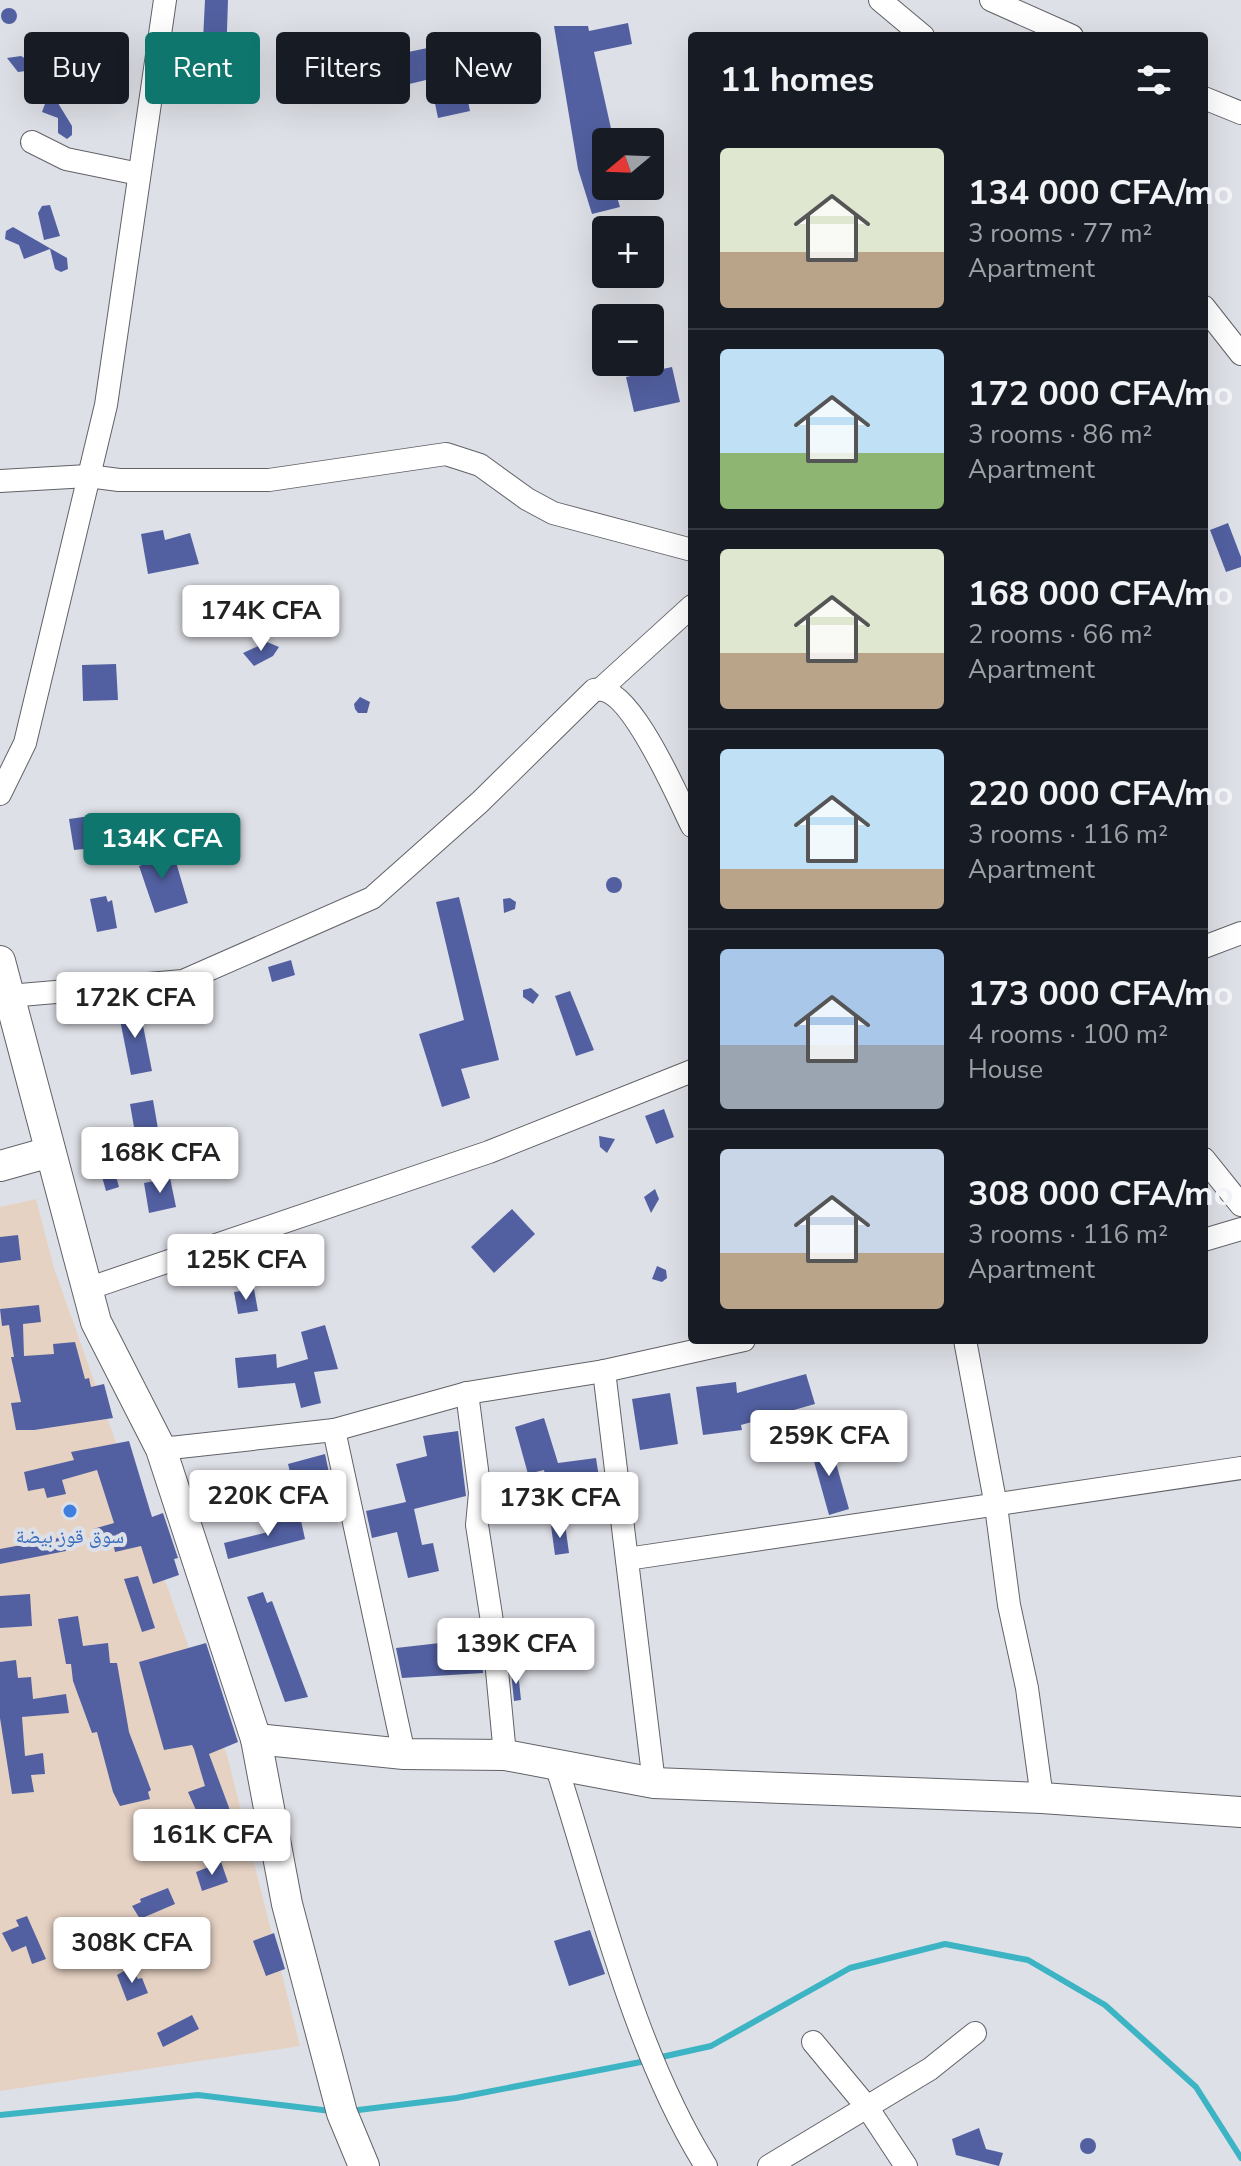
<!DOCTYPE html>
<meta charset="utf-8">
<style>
body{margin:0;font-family:"Nunito Sans","Noto Naskh Arabic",sans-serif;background:#20242c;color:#f1f3f6;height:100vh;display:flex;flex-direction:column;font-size:30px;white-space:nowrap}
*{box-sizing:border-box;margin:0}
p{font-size:26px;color:#9ea1a6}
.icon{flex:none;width:44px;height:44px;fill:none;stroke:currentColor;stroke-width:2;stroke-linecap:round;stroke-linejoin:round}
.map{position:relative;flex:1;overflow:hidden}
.panel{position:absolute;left:688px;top:32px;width:520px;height:1312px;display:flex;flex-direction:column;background:#171b24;border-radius:8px;box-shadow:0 8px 32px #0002}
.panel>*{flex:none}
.guide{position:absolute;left:24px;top:32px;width:544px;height:72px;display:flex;gap:16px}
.needle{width:52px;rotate:251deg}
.fabs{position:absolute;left:592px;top:128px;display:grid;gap:16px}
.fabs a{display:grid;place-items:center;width:72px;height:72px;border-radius:8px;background:#171b24;box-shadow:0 8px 32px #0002;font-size:40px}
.price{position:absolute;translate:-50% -68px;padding:0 18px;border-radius:8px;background:#fff;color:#222;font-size:26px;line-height:52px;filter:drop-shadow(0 2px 4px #0008)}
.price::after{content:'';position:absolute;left:50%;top:48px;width:24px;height:18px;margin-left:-12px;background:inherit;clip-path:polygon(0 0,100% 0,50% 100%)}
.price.on{background:#0f766e;color:#fff}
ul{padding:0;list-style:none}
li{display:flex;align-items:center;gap:24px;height:200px;padding:0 32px}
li+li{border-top:2px solid #363941}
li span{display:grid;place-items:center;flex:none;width:224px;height:160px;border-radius:8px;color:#555}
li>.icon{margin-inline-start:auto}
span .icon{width:96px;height:96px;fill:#fffc;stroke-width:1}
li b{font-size:34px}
h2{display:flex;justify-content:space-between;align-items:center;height:96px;padding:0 32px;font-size:34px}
.chip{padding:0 28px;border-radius:8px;background:#171b24;box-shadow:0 8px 32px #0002;font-size:28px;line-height:72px}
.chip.on{background:#0f766e;color:#fff}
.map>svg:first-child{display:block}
.commercial{fill:#e6d2c3}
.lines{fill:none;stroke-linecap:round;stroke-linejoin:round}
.stream{stroke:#3cb4c4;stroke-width:6}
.building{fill:#5260a1}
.minor-casing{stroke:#616268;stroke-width:24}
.secondary-casing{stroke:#616268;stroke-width:32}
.minor{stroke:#fff;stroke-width:22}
.secondary{stroke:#fff;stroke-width:30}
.shop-dot{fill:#3f7fe0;stroke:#dee0e7;stroke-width:3}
.labels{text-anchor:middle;stroke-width:8;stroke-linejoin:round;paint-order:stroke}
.shop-label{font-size:20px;fill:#366cbe;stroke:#dee0e7}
</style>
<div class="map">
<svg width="1241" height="2166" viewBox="0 0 1241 2166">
<rect width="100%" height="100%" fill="#dee0e7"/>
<!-- commercial -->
<polygon class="commercial" points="36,1199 54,1268 227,1755 300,2046 0,2091 0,1207"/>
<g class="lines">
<!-- stream -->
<g class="stream">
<polyline points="657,2058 711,2046 850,1968 945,1944 1028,1960 1105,2005 1196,2087 1241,2158"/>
<polyline points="350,2111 456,2098 646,2061"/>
<polyline points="0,2115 198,2095 331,2111"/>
</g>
</g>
<!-- building -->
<g class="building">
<polygon points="205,0 228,0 226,61 202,60"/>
<circle cx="9" cy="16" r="8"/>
<polygon points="628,23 632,44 594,52 614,142 606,142 606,189 614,187 620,207 592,214 578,169 554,26 588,26 589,31"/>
<polygon points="456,42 470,111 438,118 430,79 401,86 394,55"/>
<polygon points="21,56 26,59 34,70 18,72 7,58"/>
<circle cx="94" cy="69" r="8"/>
<polygon points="43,67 53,71 54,88 39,80 35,71"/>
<polygon points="50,90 72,126 72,135 67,139 58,133 58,118 42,112"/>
<polygon points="50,205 60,236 44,240 38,213 42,206"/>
<polygon points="13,227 67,258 68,269 61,272 55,269 50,249 24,259 19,245 5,239 6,231"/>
<polygon points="672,367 680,402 634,412 626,377"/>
<polygon points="1228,523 1241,557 1241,567 1226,572 1210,530"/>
<polygon points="163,530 165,540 190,533 199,564 148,574 141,534"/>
<polygon points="267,642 279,647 273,656 254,666 243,653"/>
<polygon points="116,664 118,700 83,701 82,665"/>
<polygon points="360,697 370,702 367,713 358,713 355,709 354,704"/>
<polygon points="90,816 94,848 74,850 69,819"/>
<polygon points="142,837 164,862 173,852 188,903 155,913 139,866 145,864"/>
<circle cx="614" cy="885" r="8"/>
<polygon points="106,896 108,902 112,900 117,928 97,932 90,899"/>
<polygon points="459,897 499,1060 461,1069 470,1098 442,1107 419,1034 464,1020 436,902"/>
<polygon points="510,898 516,902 515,909 504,913 503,899"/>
<polygon points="291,960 295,975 272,982 268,967"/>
<polygon points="531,988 539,995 533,1004 523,997 523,990"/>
<polygon points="570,991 594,1050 576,1056 555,996"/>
<polygon points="139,1005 152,1071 131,1075 118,1010"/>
<polygon points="153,1100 162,1152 139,1156 130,1104"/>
<polygon points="664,1109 674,1137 656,1144 645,1116"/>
<polygon points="599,1136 615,1139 607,1153 600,1147"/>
<polygon points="112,1162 119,1187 106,1191 99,1166"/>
<polygon points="170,1178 176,1207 149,1213 144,1183"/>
<polygon points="655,1189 659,1199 651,1213 644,1197"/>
<polygon points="512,1209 535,1234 494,1273 471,1247"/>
<polygon points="18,1235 21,1260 0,1263 0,1237"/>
<polygon points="657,1266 666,1270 667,1278 662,1282 652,1279"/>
<polygon points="254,1289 258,1311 238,1314 234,1292"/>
<polygon points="39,1305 41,1322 23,1324 24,1356 54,1354 53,1344 75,1342 85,1379 89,1378 91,1387 104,1384 113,1418 34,1430 16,1430 11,1403 21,1402 11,1357 14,1357 9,1325 2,1326 0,1309"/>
<polygon points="325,1325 338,1369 314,1372 321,1403 301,1408 295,1383 238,1388 235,1358 276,1354 277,1368 308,1359 301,1332"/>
<polygon points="806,1374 815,1404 741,1425 742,1430 703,1435 696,1387 736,1382 737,1393"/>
<polygon points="670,1393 678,1444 640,1450 632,1399"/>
<polygon points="544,1418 558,1463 596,1458 600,1484 548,1491 544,1470 528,1474 515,1427"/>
<polygon points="458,1431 466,1496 414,1509 422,1545 433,1543 439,1571 408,1578 397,1532 372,1538 366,1511 406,1502 396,1464 427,1456 423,1436"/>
<polygon points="129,1441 152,1517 163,1513 178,1558 174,1559 179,1575 153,1584 141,1546 115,1552 113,1543 98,1545 93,1529 114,1523 97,1470 62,1480 66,1494 47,1498 44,1488 28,1491 24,1472 74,1460 71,1452"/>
<polygon points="830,1442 849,1509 829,1515 810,1447"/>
<polygon points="325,1454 336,1506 301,1515 288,1464"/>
<polygon points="300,1516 305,1539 228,1559 224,1543 268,1532 266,1524"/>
<polygon points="565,1524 569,1553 555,1555 551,1526"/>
<polygon points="64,1537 66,1551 0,1564 0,1549"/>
<polygon points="138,1576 155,1628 142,1632 124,1579"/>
<polygon points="263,1592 267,1603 272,1601 308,1697 285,1702 247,1597"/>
<polygon points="30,1594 32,1626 0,1628 0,1596"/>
<polygon points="78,1616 83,1646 108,1643 110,1663 117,1663 129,1732 151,1790 148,1792 150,1799 120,1806 113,1792 97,1732 92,1733 73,1681 71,1664 66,1664 58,1619"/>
<polygon points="475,1639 480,1639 483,1673 402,1678 396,1648"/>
<polygon points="206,1643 238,1742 209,1754 231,1813 221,1817 224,1825 206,1833 188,1792 205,1786 194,1749 192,1745 164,1750 139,1662"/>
<polygon points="16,1660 18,1678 31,1677 33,1699 66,1694 69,1713 22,1717 25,1756 43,1753 45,1774 31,1775 34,1792 12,1794 0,1718 0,1662"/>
<polygon points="518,1671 521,1700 514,1701 511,1672"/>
<polygon points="221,1862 228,1882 202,1891 196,1872"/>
<polygon points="168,1888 175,1904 140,1919 132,1906 141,1902 140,1899"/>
<polygon points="27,1916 46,1959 32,1964 26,1946 12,1952 2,1933 19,1926 16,1920"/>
<polygon points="118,1918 124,1932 108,1939 116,1957 102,1963 88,1932"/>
<polygon points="590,1930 605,1974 569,1986 554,1941"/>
<polygon points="274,1933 285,1969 266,1976 253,1941"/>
<polygon points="131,1967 138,1979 142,1978 148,1993 127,2001 117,1975"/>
<polygon points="192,2015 199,2029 163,2047 157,2033"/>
<polygon points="979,2128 986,2149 1003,2153 999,2166 956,2155 952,2139"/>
<circle cx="1088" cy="2146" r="8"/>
</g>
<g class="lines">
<defs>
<g id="minor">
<polyline points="880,0 923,36"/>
<polyline points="991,0 1072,36"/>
<polyline points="1204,98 1241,113"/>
<polyline points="32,142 66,159 139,174"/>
<polyline points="1204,307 1241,354"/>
<polyline points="0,481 88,476 119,480 269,480 446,454 480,465 527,499 553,513 692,550"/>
<polyline points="603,687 692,606"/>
<polyline points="0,794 25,743 106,405 165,0"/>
<polyline points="1204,947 1241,933"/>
<path d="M9,996l174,-15 189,-83 108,-96 114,-112c35,-9 84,108 98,136"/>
<polyline points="1204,1159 1241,1205"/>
<polyline points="1204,1240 1241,1229"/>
<polyline points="87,1289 489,1152 692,1071"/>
<polyline points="965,1340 996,1506 1009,1605 1027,1688 1042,1798"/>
<polyline points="604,1371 654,1783"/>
<polyline points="467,1393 480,1493 477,1525 493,1628 505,1755"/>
<polyline points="334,1430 404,1754"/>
<polyline points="161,1449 334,1430 467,1393 604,1371 744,1340"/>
<polyline points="627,1559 1241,1468"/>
<path d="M556,1765c42,130 78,286 150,401"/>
<polyline points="813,2042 867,2107 906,2166"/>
<polyline points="769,2166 930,2069 975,2033"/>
</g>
<g id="secondary">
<polyline points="0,961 96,1322 161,1449 256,1739 287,1904 342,2113 364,2166"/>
<polyline points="0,1166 50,1152"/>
<polyline points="256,1739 404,1754 505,1755 654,1783 1042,1798 1241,1812"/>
</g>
</defs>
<!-- minor casing -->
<use href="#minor" class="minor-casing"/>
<!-- secondary casing -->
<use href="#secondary" class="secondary-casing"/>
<!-- minor -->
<use href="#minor" class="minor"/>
<!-- secondary -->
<use href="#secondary" class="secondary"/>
</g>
<!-- markers -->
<circle class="shop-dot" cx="70" cy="1511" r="8"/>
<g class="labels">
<!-- shop labels -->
<g class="shop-label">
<text x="70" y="1543">سوق قوز بيضة</text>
</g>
</g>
</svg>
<div class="fabs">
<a><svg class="needle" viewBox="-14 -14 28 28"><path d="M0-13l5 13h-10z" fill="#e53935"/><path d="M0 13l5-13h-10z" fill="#9ea1a6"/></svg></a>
<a>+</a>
<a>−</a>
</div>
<b class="price" style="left:261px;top:653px">174K CFA</b>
<b class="price on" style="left:162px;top:881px">134K CFA</b>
<b class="price" style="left:135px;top:1040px">172K CFA</b>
<b class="price" style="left:160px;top:1195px">168K CFA</b>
<b class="price" style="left:246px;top:1302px">125K CFA</b>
<b class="price" style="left:829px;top:1478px">259K CFA</b>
<b class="price" style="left:268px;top:1538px">220K CFA</b>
<b class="price" style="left:560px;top:1540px">173K CFA</b>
<b class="price" style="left:516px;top:1686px">139K CFA</b>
<b class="price" style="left:212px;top:1877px">161K CFA</b>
<b class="price" style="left:132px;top:1985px">308K CFA</b>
<div class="guide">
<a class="chip">Buy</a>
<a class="chip on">Rent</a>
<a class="chip">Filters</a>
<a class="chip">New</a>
</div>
<section class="panel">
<h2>11 homes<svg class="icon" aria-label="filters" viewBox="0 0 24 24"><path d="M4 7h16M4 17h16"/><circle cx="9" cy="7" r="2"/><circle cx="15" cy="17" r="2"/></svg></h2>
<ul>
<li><span style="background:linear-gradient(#dfe7d0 65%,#b9a48a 0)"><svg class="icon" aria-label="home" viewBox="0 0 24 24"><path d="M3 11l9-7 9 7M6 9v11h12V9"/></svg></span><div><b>134 000 CFA/mo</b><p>3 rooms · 77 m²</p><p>Apartment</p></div></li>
<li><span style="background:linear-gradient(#bfe0f5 65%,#8fb573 0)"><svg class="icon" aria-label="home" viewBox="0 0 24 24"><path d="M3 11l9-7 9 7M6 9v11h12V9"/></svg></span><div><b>172 000 CFA/mo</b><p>3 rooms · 86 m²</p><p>Apartment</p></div></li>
<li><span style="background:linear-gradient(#dfe7d0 65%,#b9a48a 0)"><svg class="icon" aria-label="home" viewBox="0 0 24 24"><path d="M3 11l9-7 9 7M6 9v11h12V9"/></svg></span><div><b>168 000 CFA/mo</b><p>2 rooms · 66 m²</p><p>Apartment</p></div></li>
<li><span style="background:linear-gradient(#bfe0f5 75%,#b9a48a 0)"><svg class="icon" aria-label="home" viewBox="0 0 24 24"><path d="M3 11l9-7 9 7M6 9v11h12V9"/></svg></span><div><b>220 000 CFA/mo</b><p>3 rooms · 116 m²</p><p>Apartment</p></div></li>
<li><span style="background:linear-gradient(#a9c7e8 60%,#9aa5b1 0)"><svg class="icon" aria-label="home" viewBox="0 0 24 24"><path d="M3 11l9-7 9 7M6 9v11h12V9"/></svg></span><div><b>173 000 CFA/mo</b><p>4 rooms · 100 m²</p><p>House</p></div></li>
<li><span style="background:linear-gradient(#c9d6e8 65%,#b9a48a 0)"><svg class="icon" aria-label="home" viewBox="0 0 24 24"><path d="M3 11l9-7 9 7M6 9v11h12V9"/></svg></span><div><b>308 000 CFA/mo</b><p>3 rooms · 116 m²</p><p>Apartment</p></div></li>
</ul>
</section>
</div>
